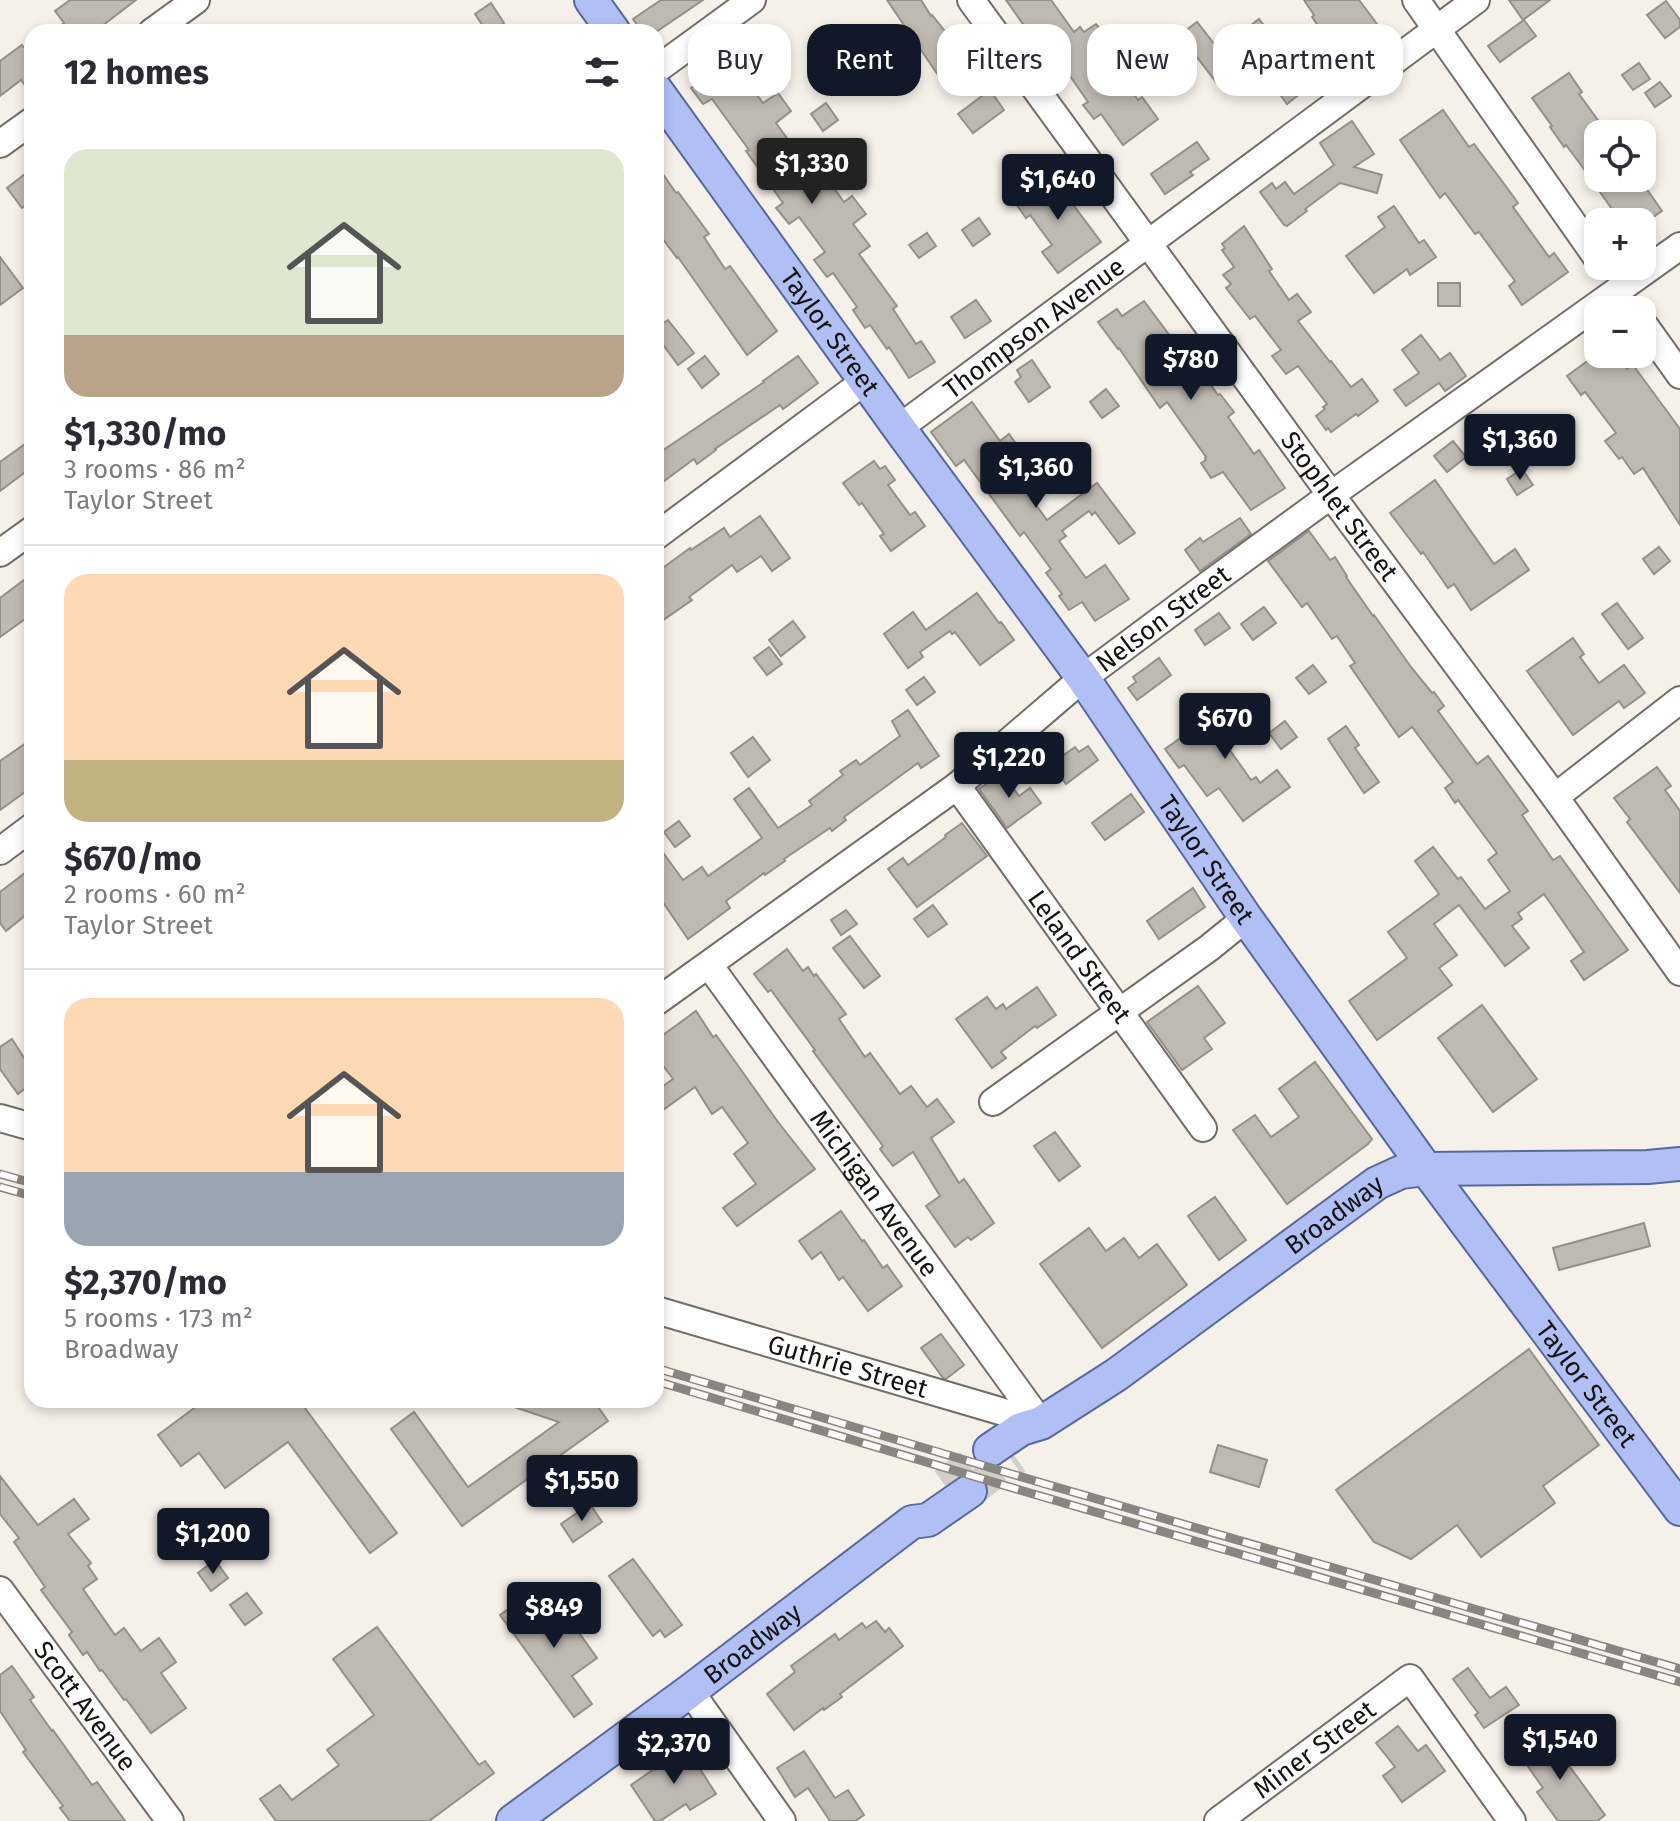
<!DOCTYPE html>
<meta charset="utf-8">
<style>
body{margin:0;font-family:"Fira Sans",sans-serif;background:#f7f7f7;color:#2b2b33;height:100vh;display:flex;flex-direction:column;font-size:30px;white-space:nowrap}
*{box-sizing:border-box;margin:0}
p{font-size:26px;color:#7c7c81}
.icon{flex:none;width:44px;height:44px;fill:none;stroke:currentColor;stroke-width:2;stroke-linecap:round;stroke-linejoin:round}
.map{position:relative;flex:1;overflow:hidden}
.details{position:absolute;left:24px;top:24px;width:640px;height:1384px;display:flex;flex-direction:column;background:#fff;border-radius:24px;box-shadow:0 4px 12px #0003}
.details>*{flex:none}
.top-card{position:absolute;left:688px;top:24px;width:760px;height:72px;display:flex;gap:16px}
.tools{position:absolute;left:1584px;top:120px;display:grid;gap:16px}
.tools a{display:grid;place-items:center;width:72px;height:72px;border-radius:16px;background:#fff;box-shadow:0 4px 12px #0003;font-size:40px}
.price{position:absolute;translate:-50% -68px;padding:0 18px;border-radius:8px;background:#111827;color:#fff;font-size:26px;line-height:52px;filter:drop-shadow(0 2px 4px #0008)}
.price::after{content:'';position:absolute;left:50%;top:48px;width:24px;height:18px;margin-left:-12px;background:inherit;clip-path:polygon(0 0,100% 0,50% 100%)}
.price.current{background:#222;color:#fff}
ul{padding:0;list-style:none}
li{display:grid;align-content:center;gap:16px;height:424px;padding:0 40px}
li+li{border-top:2px solid #e1e1e2}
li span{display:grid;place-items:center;height:248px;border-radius:24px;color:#555}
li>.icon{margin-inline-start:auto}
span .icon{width:144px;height:144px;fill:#fffc;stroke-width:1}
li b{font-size:34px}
h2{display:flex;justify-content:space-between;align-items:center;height:96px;padding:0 40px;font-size:34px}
.chip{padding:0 28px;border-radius:24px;background:#fff;box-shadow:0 4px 12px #0003;font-size:28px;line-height:72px}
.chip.current{background:#111827;color:#fff}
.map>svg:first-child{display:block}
.building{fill:#beb9b1;stroke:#949088;stroke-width:2}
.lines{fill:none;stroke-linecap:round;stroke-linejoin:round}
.major-tunnel{stroke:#d3cfc8;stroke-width:32;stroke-dasharray:32 16;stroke-linecap:butt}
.minor-casing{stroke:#726e67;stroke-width:30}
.major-casing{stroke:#5768a1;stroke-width:36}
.minor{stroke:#fff;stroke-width:26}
.major{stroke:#b0c0f5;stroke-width:32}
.rail-casing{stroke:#898580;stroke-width:9}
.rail{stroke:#fffefc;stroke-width:6;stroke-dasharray:18;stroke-linecap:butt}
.labels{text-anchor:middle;stroke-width:6;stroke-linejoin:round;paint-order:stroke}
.street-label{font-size:26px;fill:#151310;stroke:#fffefc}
</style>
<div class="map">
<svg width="1680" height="1821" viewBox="0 0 1680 1821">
<rect width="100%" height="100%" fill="#f5f0e8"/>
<!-- building -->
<g class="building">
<polygon points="70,0 136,0 94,32 51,32 64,23 55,11"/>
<polygon points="661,0 703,0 656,32 642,32 633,19"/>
<polygon points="887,0 921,0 931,16 932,15 952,40 966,61 940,78"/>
<polygon points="1006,0 1051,0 1074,32 1080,27 1084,32 1096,24 1105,35 1096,42 1138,100 1142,97 1158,119 1123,145 1101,114 1094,119 1083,105 1088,102 1063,66 1058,70 1039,47"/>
<polygon points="1304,0 1359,0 1380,28 1369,36 1373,42 1345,63 1312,17 1314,15"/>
<polygon points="1509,0 1550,0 1523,20"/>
<polygon points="1666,1 1680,20 1680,27 1665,38 1647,15"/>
<polygon points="491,3 504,23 491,32 487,32 475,14"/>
<polygon points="1259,19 1273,37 1268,40 1291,71 1293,70 1307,88 1287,104 1273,85 1276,83 1254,53 1216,82 1180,35 1197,22 1219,50"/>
<polygon points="1524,20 1536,36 1500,62 1488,46"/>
<polygon points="22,45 32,58 32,95 21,80 0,96 0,61"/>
<polygon points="729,58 744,75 743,76 763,103 778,93 791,111 776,123 816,178 823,173 844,202 852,196 866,214 853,224 870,246 859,254 897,306 893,309 916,344 921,341 935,362 909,378 889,347 887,349 870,325 865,328 853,310 857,307 833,273 827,277 814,260 825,252 799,217 789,224 776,208 783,203 746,151 749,150 712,99 703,104 691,88 694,86 693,84"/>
<polygon points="1639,63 1650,79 1633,90 1622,75"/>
<polygon points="1569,73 1582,92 1579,94 1608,134 1598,134 1598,178 1639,178 1662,211 1646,222 1621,222 1581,165 1566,145 1564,147 1550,127 1552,126 1532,98"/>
<polygon points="1660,82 1671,96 1655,107 1645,93"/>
<polygon points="990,90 1004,110 973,133 958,114"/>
<polygon points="826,103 838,120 823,131 811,114"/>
<polygon points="1443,110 1469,147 1474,144 1502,181 1518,203 1513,207 1549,257 1554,253 1568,272 1522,305 1509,286 1515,281 1479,232 1475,234 1445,193 1440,198 1400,140"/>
<polygon points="1352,121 1374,154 1354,167 1382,175 1377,193 1340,183 1305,209 1307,211 1287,226 1284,225 1260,192 1272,183 1276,189 1285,182 1294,194 1334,165 1320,143"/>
<polygon points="1197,142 1209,159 1190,172 1193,175 1165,194 1151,174"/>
<polygon points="656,164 676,193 678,192 709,234 704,237 725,269 730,266 777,331 747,355 678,257 677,258 656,230"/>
<polygon points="1055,171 1067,188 1063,191 1101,242 1058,273 1042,252 1052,245 1030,215 1026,218 1014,201"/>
<polygon points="25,174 32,183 32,201 22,208 7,188"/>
<polygon points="1394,206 1419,243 1424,240 1436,257 1410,275 1407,269 1374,293 1346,256 1385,227 1378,217"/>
<polygon points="979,218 990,234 973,246 962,230"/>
<polygon points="1244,226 1272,269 1269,271 1289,300 1297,294 1311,312 1298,321 1330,362 1331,361 1351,387 1362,379 1378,401 1358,416 1356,414 1331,432 1328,428 1326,430 1316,416 1325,409 1323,407 1327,404 1298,366 1286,374 1272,356 1281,350 1255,316 1250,319 1226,288 1231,284 1223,275 1234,267 1222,250 1225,248 1222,244"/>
<polygon points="927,233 936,246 919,258 909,245"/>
<polygon points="0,257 23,288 0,305"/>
<rect x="1438" y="283" width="22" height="23"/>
<polygon points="976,300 991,321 965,338 951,317"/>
<polygon points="1144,301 1188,360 1191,357 1218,395 1220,394 1234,412 1228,417 1254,454 1259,450 1285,488 1251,510 1223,472 1211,478 1201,463 1206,460 1205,458 1206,457 1167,402 1160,408 1119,348 1118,349 1098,322 1117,309 1122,316"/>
<polygon points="668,320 694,353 678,365 656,335 656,328"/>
<polygon points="1421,335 1440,360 1450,353 1466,376 1445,391 1439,383 1406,406 1394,390 1419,373 1402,350"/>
<polygon points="1597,354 1616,354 1627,369 1633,365 1680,429 1680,525 1643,468 1634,474 1622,457 1619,459 1605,441 1616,433 1585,392 1581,395 1567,376"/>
<polygon points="705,356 719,374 702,388 688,369"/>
<polygon points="798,356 818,383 783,409 780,405 715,449 716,450 697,464 694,459 656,487 656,455 764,382 763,381"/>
<polygon points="1032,360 1050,387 1029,402 1015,382 1021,377 1017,370"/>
<polygon points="1106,389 1119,406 1102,418 1090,402"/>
<polygon points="972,402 1000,441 1009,434 1024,455 1008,467 1047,520 1097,483 1135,533 1119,544 1095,512 1092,515 1089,511 1062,531 1066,536 1059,541 1086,578 1105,565 1129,599 1095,621 1082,602 1069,610 1059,596 1062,594 1046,573 1051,569 1024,532 1020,536 964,460 956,466 931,432"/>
<polygon points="32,439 32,467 0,491 0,462"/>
<polygon points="1453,441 1466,457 1447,472 1434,456"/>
<polygon points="874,461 880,469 885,466 895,480 888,485 910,515 915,512 925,526 891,551 880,536 884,534 862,503 859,505 843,483"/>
<polygon points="1522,469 1533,485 1517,495 1507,479"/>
<polygon points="1435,480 1494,564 1515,549 1529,570 1471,610 1454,584 1448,588 1423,552 1421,554 1390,513"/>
<polygon points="760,516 790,558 772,571 761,556 737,572 732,565 689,597 692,600 656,625 656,573 690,548 691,550 724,528 730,537"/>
<polygon points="1240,518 1251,534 1200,571 1185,550 1200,538 1203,542"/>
<polygon points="1309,531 1330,560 1335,557 1347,576 1346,577 1373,616 1374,615 1411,667 1432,693 1434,692 1444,706 1438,711 1477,764 1488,756 1528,811 1522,815 1553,860 1560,856 1628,950 1584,980 1571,961 1584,952 1544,894 1518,913 1522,919 1512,926 1529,948 1505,966 1459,905 1434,924 1457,955 1439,968 1452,985 1377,1040 1349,1001 1407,958 1388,932 1439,894 1415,861 1433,847 1458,879 1461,877 1485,909 1510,891 1488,860 1497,853 1458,800 1455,803 1445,788 1453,782 1412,727 1399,737 1350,666 1355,663 1337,636 1332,639 1307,603 1302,607 1268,561"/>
<polygon points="1659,547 1670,561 1654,574 1643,559"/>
<polygon points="32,574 32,614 0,637 0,598"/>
<polygon points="977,593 999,623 1001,622 1014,640 980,665 955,632 952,634 950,631 920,652 923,657 908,668 884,634 913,612 926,630"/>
<polygon points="1617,603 1643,638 1628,649 1602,614"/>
<polygon points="1264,607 1276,623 1253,640 1241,624"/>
<polygon points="1219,613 1230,628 1205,645 1195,630"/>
<polygon points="793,621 805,637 781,656 769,640"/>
<polygon points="1573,638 1584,654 1580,657 1599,683 1624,665 1645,693 1624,708 1619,701 1573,735 1527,671"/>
<polygon points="769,647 782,664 767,675 754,658"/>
<polygon points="1159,658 1171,675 1137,700 1128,688 1136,682 1133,677"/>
<polygon points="1313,665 1326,682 1309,694 1296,678"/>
<polygon points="924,677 935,692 917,705 906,690"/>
<polygon points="1243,694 1257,714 1222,739 1251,780 1256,777 1260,783 1277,770 1290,787 1243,821 1219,788 1207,796 1184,765 1179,768 1165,749"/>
<polygon points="908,710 939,756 921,768 918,763 844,817 846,820 832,831 830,828 784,859 785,861 765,875 764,873 726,901 730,908 688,939 656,892 656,843 683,880 702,867 708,876 762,838 734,799 749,788 778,828 812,805 809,801 843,775 840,771 856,760 860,765 900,736 892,721"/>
<polygon points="1285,721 1297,737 1281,749 1269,733"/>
<polygon points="1346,726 1359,745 1355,748 1379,782 1364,793 1328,739"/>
<polygon points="753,737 770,760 748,777 731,753"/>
<polygon points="32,739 32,787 0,810 0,761"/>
<polygon points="1088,746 1098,760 1066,784 1051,764 1075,747 1079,752"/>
<polygon points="1657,767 1671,786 1665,790 1680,811 1680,893 1627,822 1630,819 1614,798"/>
<polygon points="1002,773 1019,796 1030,788 1041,803 1007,828 979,789"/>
<polygon points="1131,794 1144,812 1105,840 1092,823"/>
<polygon points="679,821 690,836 675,847 664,832"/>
<polygon points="962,823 987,856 917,907 888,869 903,858 908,865 946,837 945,835"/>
<polygon points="25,873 32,882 32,910 6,931 0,923 0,892"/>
<polygon points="1193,888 1205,907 1159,939 1147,921"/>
<polygon points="933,905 947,924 928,937 914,919"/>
<polygon points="846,910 857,924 841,935 831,920"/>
<polygon points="850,936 880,976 864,988 833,948"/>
<polygon points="787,949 803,971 808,967 814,976 816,974 846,1014 839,1019 865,1057 870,1053 900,1094 911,1086 927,1107 937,1099 954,1122 931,1138 959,1183 964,1179 994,1223 971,1240 968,1237 955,1247 926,1206 940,1196 913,1152 893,1166 880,1149 883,1146 813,1051 815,1050 771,990 768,992 754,974"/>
<polygon points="1198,986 1225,1023 1204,1038 1212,1049 1182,1070 1147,1022"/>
<polygon points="1037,987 1056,1015 1037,1028 1035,1026 1001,1052 1006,1058 992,1068 956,1019 987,997 996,1009 1003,1004 1006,1009"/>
<polygon points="1482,1005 1537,1079 1493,1112 1438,1038"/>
<polygon points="696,1011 713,1037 716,1035 729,1053 778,1122 815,1169 737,1226 723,1208 756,1184 734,1154 748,1143 722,1107 712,1114 695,1087 663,1110 656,1099 656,1091 673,1079 656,1056 656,1040"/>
<polygon points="12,1039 26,1061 32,1056 32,1083 18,1094 0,1069 0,1047"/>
<polygon points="1315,1062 1372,1139 1368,1144 1287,1204 1233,1130 1255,1115 1271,1137 1299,1117 1279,1089"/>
<polygon points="1055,1132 1080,1166 1059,1181 1034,1146"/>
<polygon points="1215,1197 1246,1240 1219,1260 1188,1216"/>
<polygon points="841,1211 862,1241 864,1240 883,1268 887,1265 902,1286 868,1311 843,1277 839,1280 821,1252 812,1259 799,1241"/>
<polygon points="1644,1223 1650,1246 1559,1270 1553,1248"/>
<polygon points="1089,1228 1106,1251 1124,1238 1139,1258 1157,1244 1187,1285 1102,1348 1040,1264"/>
<polygon points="941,1334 964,1365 946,1379 943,1378 921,1348"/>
<polygon points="1529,1349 1599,1445 1543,1486 1555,1503 1481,1557 1457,1525 1411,1559 1374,1542 1336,1490"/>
<polygon points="205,1400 299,1400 397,1533 370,1553 288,1442 225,1488 199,1453 181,1466 158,1435"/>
<polygon points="503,1400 583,1400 596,1404 608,1421 462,1526 391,1429 414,1412 468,1487 559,1422 502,1403"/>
<polygon points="1218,1445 1267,1460 1259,1487 1210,1472"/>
<polygon points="0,1476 38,1525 74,1499 89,1519 68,1534 91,1563 88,1566 97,1579 83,1589 115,1635 124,1628 141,1651 159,1638 176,1662 161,1673 186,1708 151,1733 126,1699 124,1700 102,1670 100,1671 87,1652 83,1655 69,1635 72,1632 41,1590 45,1587 14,1542 19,1538 0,1514"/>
<polygon points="590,1504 602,1522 573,1542 561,1524"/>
<polygon points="633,1559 682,1625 665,1637 660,1630 653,1636 609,1576"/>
<polygon points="215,1560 228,1578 211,1591 198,1573"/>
<polygon points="247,1593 262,1613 245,1625 230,1605"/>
<polygon points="555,1599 597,1658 572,1676 592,1704 574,1717 500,1615 518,1602 530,1618"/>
<polygon points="876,1621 885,1632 889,1628 903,1646 840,1694 842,1697 824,1710 823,1708 794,1730 767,1694 795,1672 791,1666 835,1634 839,1640 862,1623 866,1628"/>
<polygon points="377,1627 479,1765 485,1761 494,1773 429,1821 276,1821 260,1799 280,1785 292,1800 339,1765 327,1750 374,1715 333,1659"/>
<polygon points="12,1666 34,1697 30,1700 52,1731 53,1730 92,1785 97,1782 125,1821 70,1821 60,1808 63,1806 23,1752 26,1750 0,1711 0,1675"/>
<polygon points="1468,1668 1490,1698 1506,1687 1519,1705 1484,1728 1475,1715 1478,1713 1453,1679"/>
<polygon points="1398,1726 1418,1751 1426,1745 1445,1771 1402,1802 1383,1776 1395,1767 1376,1743"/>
<polygon points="1553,1730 1569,1751 1562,1756 1605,1815 1597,1821 1558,1821 1537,1792 1543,1788 1520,1755"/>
<polygon points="686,1747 716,1794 690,1810 686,1804 660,1821 655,1821 631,1785"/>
<polygon points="804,1751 835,1798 848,1790 864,1815 855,1821 830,1821 808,1788 795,1797 777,1768"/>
</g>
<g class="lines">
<!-- major-tunnel -->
<g class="major-tunnel">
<polyline points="944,1484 990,1450"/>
<polyline points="973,1489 1016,1458"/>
</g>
<defs>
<g id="minor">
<path id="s1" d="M971,0l360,495 224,302 125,175"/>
<polyline points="1416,0 1598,259"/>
<polyline points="152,32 196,0"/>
<polyline points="656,70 752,0"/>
<polyline points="0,144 32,121"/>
<polyline points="1642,322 1680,375"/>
<path id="s2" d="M899,428l577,-428"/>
<polyline points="656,536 865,381"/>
<polyline points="0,553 32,530"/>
<path id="s3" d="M957,786l246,342"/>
<polyline points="1555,797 1680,700"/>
<polyline points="0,851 32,827"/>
<path id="s4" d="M709,965l332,458"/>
<path id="s5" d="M656,1002l301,-216 126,-108 125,-93 123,-90 349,-249"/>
<polyline points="993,1102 1209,948 1246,918"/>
<polyline points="0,1118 32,1127"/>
<path id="s6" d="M656,1310l385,113"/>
<path id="s7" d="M0,1590l170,231"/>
<polyline points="690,1691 782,1821"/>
<path id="s8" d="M1218,1821l192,-143 102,143"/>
</g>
<g id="major">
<polyline points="591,0 614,32"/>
<path id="s9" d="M656,90l243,338 184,250 163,240 180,251 254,340"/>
<path id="s10" d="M990,1450l31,-21 20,-6 75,-48 261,-192 24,-11 25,-3 222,-2 32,-3"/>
<path id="s11" d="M513,1821l177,-130 222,-169 16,-2 42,-29"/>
</g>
</defs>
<!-- minor casing -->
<use href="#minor" class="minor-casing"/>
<!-- major casing -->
<use href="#major" class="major-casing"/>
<!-- minor -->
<use href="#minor" class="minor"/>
<!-- major -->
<use href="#major" class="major"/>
<defs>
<g id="rail">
<polyline points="0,1174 32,1183"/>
<polyline points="0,1187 32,1196"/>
<polyline points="656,1368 1032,1480 1680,1669"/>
<polyline points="656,1381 1023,1491 1680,1682"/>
</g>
</defs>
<!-- rail casing -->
<use href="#rail" class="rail-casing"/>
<!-- rail -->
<use href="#rail" class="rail"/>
</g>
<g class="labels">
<!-- street labels -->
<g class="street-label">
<text dy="9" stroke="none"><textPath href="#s2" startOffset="168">Thompson Avenue</textPath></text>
<text dy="9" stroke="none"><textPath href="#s9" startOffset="298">Taylor Street</textPath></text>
<text dy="9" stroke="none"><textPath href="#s1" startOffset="626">Stophlet Street</textPath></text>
<text dy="9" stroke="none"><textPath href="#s5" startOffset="636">Nelson Street</textPath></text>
<text dy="9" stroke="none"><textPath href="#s9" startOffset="946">Taylor Street</textPath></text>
<text dy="9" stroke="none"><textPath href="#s3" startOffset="210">Leland Street</textPath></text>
<text dy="9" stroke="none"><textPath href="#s4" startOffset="282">Michigan Avenue</textPath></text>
<text dy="9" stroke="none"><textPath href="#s10" startOffset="418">Broadway</textPath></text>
<text dy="9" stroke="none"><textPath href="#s6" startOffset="200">Guthrie Street</textPath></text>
<text dy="9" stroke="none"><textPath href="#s9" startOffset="1594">Taylor Street</textPath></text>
<text dy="9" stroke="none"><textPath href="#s11" startOffset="298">Broadway</textPath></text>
<text dy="9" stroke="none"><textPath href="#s7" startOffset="144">Scott Avenue</textPath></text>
<text dy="9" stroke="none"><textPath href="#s8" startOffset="120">Miner Street</textPath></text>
</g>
</g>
</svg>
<div class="tools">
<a><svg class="icon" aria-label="locate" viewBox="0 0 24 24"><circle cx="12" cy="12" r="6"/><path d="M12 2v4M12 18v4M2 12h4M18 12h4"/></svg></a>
<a>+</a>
<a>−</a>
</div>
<b class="price current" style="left:812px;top:206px">$1,330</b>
<b class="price" style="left:1058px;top:222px">$1,640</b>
<b class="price" style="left:1191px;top:402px">$780</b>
<b class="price" style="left:1520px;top:482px">$1,360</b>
<b class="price" style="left:1036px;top:510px">$1,360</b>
<b class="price" style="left:1225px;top:761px">$670</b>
<b class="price" style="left:1009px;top:800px">$1,220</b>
<b class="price" style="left:582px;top:1523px">$1,550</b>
<b class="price" style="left:213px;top:1576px">$1,200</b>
<b class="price" style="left:554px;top:1650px">$849</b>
<b class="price" style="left:1560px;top:1782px">$1,540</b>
<b class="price" style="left:674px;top:1786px">$2,370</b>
<div class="top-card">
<a class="chip">Buy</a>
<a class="chip current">Rent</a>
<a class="chip">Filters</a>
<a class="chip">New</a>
<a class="chip">Apartment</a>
</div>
<section class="details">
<h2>12 homes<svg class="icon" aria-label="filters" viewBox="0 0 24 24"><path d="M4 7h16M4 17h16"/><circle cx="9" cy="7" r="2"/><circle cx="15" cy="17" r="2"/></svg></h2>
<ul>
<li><span style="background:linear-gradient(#dfe7d0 75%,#b9a48a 0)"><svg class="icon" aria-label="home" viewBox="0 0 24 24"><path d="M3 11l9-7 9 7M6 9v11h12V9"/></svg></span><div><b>$1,330/mo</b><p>3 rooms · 86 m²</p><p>Taylor Street</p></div></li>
<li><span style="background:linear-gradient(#ffd9b3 75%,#c2b280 0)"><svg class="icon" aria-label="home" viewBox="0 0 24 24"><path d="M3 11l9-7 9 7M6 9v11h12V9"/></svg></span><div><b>$670/mo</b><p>2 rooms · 60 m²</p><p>Taylor Street</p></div></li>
<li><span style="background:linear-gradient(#ffd9b3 70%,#9aa5b1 0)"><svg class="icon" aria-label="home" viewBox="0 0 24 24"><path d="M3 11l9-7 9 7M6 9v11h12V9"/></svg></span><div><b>$2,370/mo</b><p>5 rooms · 173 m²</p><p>Broadway</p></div></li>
</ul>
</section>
</div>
